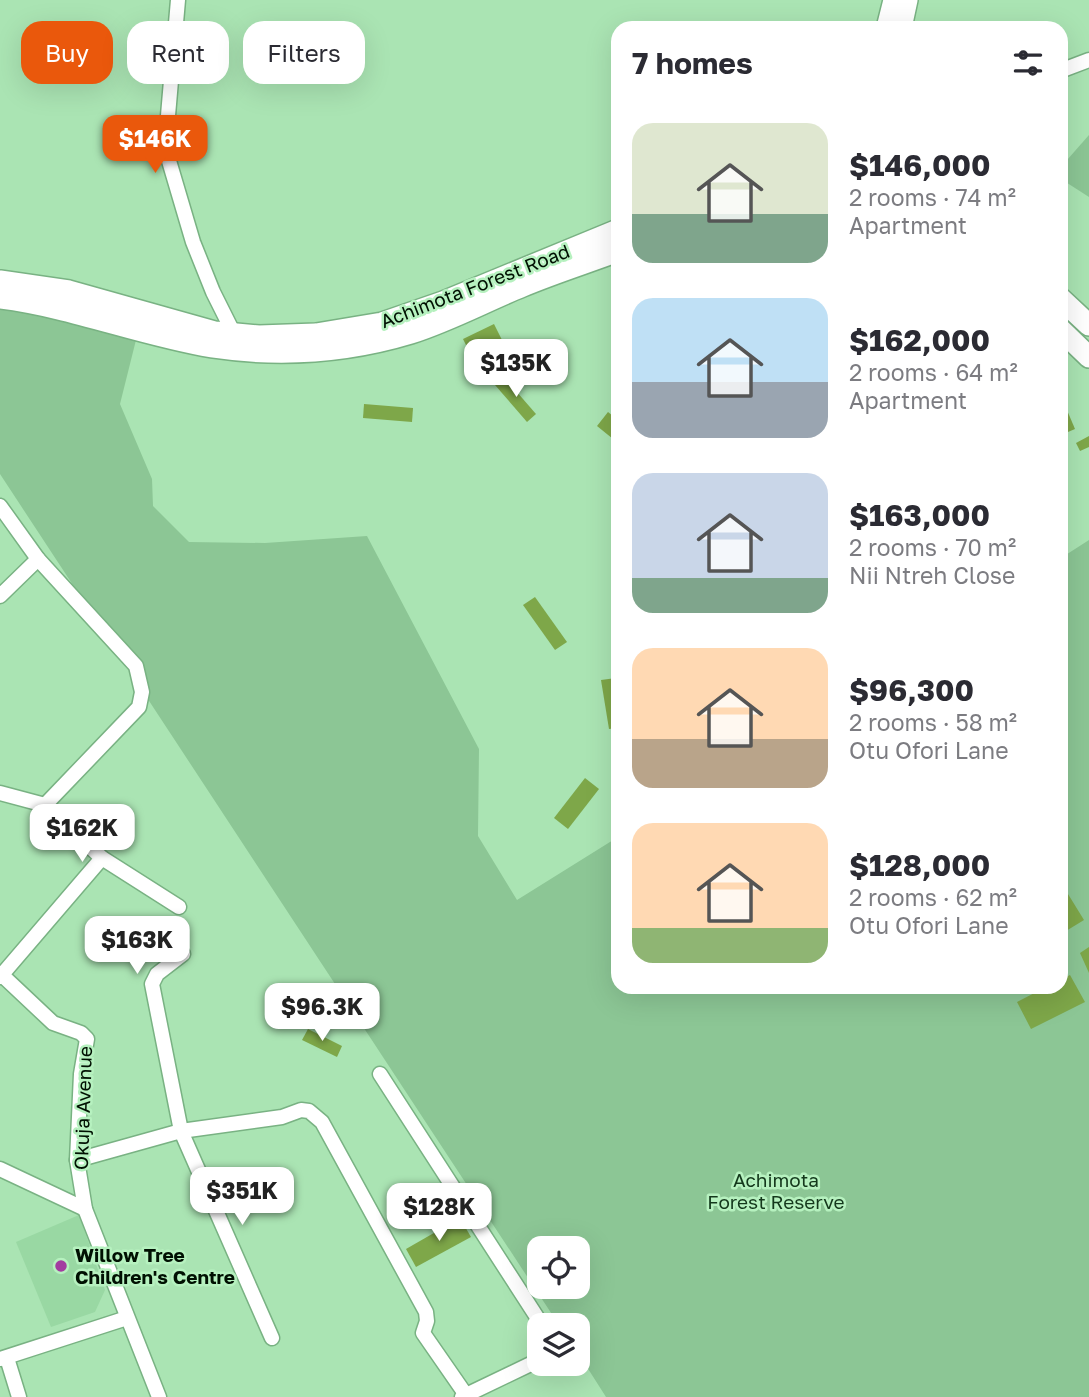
<!DOCTYPE html>
<meta charset="utf-8">
<style>
body{margin:0;font-family:"Golos Text",sans-serif;background:#f2f2f3;color:#2b2b33;height:100vh;display:flex;flex-direction:column;font-size:26px;white-space:nowrap}
*{box-sizing:border-box;margin:0}
p{font-size:23px;color:#7c7c81}
.icon{flex:none;width:38px;height:38px;fill:none;stroke:currentColor;stroke-width:2;stroke-linecap:round;stroke-linejoin:round}
.map{position:relative;flex:1;overflow:hidden}
.sheet{position:absolute;left:611px;top:21px;width:457px;height:973px;display:flex;flex-direction:column;background:#fff;border-radius:21px;box-shadow:0 7px 28px #0002}
.sheet>*{flex:none}
.hud{position:absolute;left:21px;top:21px;width:485px;height:63px;display:flex;gap:14px}
.controls{position:absolute;left:527px;top:1236px;display:grid;gap:14px}
.controls a{display:grid;place-items:center;width:63px;height:63px;border-radius:14px;background:#fff;box-shadow:0 7px 28px #0002;font-size:35px}
.price{position:absolute;translate:-50% -60px;padding:0 16px;border-radius:14px;background:#fff;color:#222;font-size:23px;line-height:46px;filter:drop-shadow(0 2px 4px #0008)}
.price::after{content:'';position:absolute;left:50%;top:42px;width:21px;height:16px;margin-left:-10px;background:inherit;clip-path:polygon(0 0,100% 0,50% 100%)}
.price.active{background:#ea580c;color:#fff}
ul{padding:0;list-style:none}
li{display:flex;align-items:center;gap:21px;height:175px;padding:0 21px}
li span{display:grid;place-items:center;flex:none;width:196px;height:140px;border-radius:21px;color:#555}
li>.icon{margin-inline-start:auto}
span .icon{width:84px;height:84px;fill:#fffc;stroke-width:1}
li b{font-size:30px}
h2{display:flex;justify-content:space-between;align-items:center;height:84px;padding:0 21px;font-size:30px}
.chip{padding:0 24px;border-radius:21px;background:#fff;box-shadow:0 7px 28px #0002;font-size:24px;line-height:63px}
.chip.active{background:#ea580c;color:#fff}
.map>svg:first-child{display:block}
.built{fill:#99d8a3}
.green{fill:#8cc695;fill-rule:evenodd}
.building{fill:#7ea749}
.lines{fill:none;stroke-linecap:round;stroke-linejoin:round}
.minor-casing{stroke:#79b283;stroke-width:17}
.secondary-casing{stroke:#79b283;stroke-width:22}
.primary-casing{stroke:#79b283;stroke-width:24}
.minor{stroke:#fff;stroke-width:14}
.secondary{stroke:#fff;stroke-width:19}
.primary{stroke:#fff;stroke-width:21}
.poi-dot{fill:#a33ca0;stroke:#b6f1bf;stroke-width:2.5}
.labels{text-anchor:middle;stroke-width:5;stroke-linejoin:round;paint-order:stroke}
.street-label{font-size:19px;fill:#001002;stroke:#b6f1bf}
.park-label{font-size:19px;fill:#14381c;stroke:#b6f1bf}
.poi-label{font-size:19px;font-weight:bold;fill:#001002;stroke:#b6f1bf;text-anchor:start}
</style>
<div class="map">
<svg width="1089" height="1397" viewBox="0 0 1089 1397">
<rect width="100%" height="100%" fill="#aae4b3"/>
<!-- built -->
<polygon class="built" points="79,1215 105,1290 95,1312 51,1327 16,1242"/>
<!-- green -->
<g class="green">
<polygon points="1089,135 1089,197 1061,179 1060,168"/>
<path d="M0,304l137,32 -17,68 32,75 1,27 36,36 76,1 102,-7 112,213 -1,87 39,64 101,-63v150h442l1,-429 28,-18v857h-483l-28,-44v-28h-19l-559,-851zM539,1248h39v38h-39z"/>
</g>
<!-- building -->
<g class="building">
<polygon points="494,324 503,342 472,357 463,339"/>
<polygon points="504,377 536,414 527,422 495,385"/>
<polygon points="1061,396 1075,429 1061,435"/>
<polygon points="364,404 413,408 412,422 363,418"/>
<polygon points="608,412 618,420 618,443 597,426"/>
<polygon points="1089,436 1089,447 1080,451 1076,443"/>
<polygon points="535,597 567,642 555,650 523,605"/>
<polygon points="616,678 618,728 609,729 601,680"/>
<polygon points="585,778 599,789 568,829 554,818"/>
<polygon points="1060,881 1084,920 1066,931 1062,925 1060,926"/>
<polygon points="1089,947 1089,973 1080,953"/>
<polygon points="1070,975 1085,1002 1031,1029 1017,1002 1046,987 1060,987 1060,980"/>
<polygon points="308,1029 342,1046 337,1057 302,1040"/>
<polygon points="460,1218 471,1237 416,1267 406,1249"/>
</g>
<g class="lines">
<defs>
<g id="minor">
<polyline points="178,0 167,127 167,154 193,242 213,292 234,334"/>
<polyline points="1060,71 1089,60"/>
<polyline points="0,506 38,559 136,666 142,692 139,707 45,805"/>
<polyline points="0,596 38,559"/>
<polyline points="0,793 45,805 102,858 179,907"/>
<polyline points="183,954 157,974 152,984 181,1131 272,1338"/>
<polyline points="2,975 53,1023 81,1033 87,1039 81,1074 77,1160 85,1209 159,1397"/>
<polyline points="0,977 102,858"/>
<polyline points="380,1074 542,1325"/>
<polyline points="77,1160 181,1131 282,1117 301,1110 309,1111 322,1122 426,1312 427,1321 423,1333 466,1395"/>
<polyline points="0,1169 85,1209"/>
<polyline points="7,1358 19,1397"/>
<polyline points="0,1359 127,1318"/>
<polyline points="462,1397 539,1360"/>
</g>
<g id="secondary">
<polyline points="886,28 893,0"/>
<polyline points="902,28 908,0"/>
</g>
<g id="primary">
<polyline points="0,281 69,291 215,332 259,336 316,334 382,323 443,302 618,230"/>
<path d="M0,298c72,9 140,37 212,49 67,10 133,6 199,-14 38,-12 75,-32 112,-47 31,-13 63,-23 95,-35"/>
<polyline points="1060,298 1089,325"/>
<polyline points="1060,329 1089,357"/>
</g>
</defs>
<!-- minor casing -->
<use href="#minor" class="minor-casing"/>
<!-- secondary casing -->
<use href="#secondary" class="secondary-casing"/>
<!-- primary casing -->
<use href="#primary" class="primary-casing"/>
<!-- minor -->
<use href="#minor" class="minor"/>
<!-- secondary -->
<use href="#secondary" class="secondary"/>
<!-- primary -->
<use href="#primary" class="primary"/>
</g>
<!-- markers -->
<circle class="poi-dot" cx="61" cy="1266" r="7"/>
<g class="labels">
<!-- street labels -->
<g class="street-label">
<text transform="translate(475 286) rotate(-21)" y="7">Achimota Forest Road</text>
<text transform="translate(83 1108) rotate(-88)" y="7">Okuja Avenue</text>
</g>
<!-- park labels -->
<g class="park-label">
<text x="776" y="1187">Achimota<tspan x="776" dy="22">Forest Reserve</tspan></text>
</g>
<!-- poi labels -->
<g class="poi-label">
<text x="75" y="1262">Willow Tree<tspan x="75" dy="22">Children's Centre</tspan></text>
</g>
</g>
</svg>
<div class="controls">
<a><svg class="icon" aria-label="locate" viewBox="0 0 24 24"><circle cx="12" cy="12" r="6"/><path d="M12 2v4M12 18v4M2 12h4M18 12h4"/></svg></a>
<a><svg class="icon" aria-label="layers" viewBox="0 0 24 24"><path d="M12 4l9 5-9 5-9-5zM3 14l9 5 9-5"/></svg></a>
</div>
<b class="price active" style="left:155px;top:175px">$146K</b>
<b class="price" style="left:516px;top:399px">$135K</b>
<b class="price" style="left:82px;top:864px">$162K</b>
<b class="price" style="left:137px;top:976px">$163K</b>
<b class="price" style="left:322px;top:1043px">$96.3K</b>
<b class="price" style="left:242px;top:1227px">$351K</b>
<b class="price" style="left:439px;top:1243px">$128K</b>
<div class="hud">
<a class="chip active">Buy</a>
<a class="chip">Rent</a>
<a class="chip">Filters</a>
</div>
<section class="sheet">
<h2>7 homes<svg class="icon" aria-label="filters" viewBox="0 0 24 24"><path d="M4 7h16M4 17h16"/><circle cx="9" cy="7" r="2"/><circle cx="15" cy="17" r="2"/></svg></h2>
<ul>
<li><span style="background:linear-gradient(#dfe7d0 65%,#7fa58c 0)"><svg class="icon" aria-label="home" viewBox="0 0 24 24"><path d="M3 11l9-7 9 7M6 9v11h12V9"/></svg></span><div><b>$146,000</b><p>2 rooms · 74 m²</p><p>Apartment</p></div></li>
<li><span style="background:linear-gradient(#bfe0f5 60%,#9aa5b1 0)"><svg class="icon" aria-label="home" viewBox="0 0 24 24"><path d="M3 11l9-7 9 7M6 9v11h12V9"/></svg></span><div><b>$162,000</b><p>2 rooms · 64 m²</p><p>Apartment</p></div></li>
<li><span style="background:linear-gradient(#c9d6e8 75%,#7fa58c 0)"><svg class="icon" aria-label="home" viewBox="0 0 24 24"><path d="M3 11l9-7 9 7M6 9v11h12V9"/></svg></span><div><b>$163,000</b><p>2 rooms · 70 m²</p><p>Nii Ntreh Close</p></div></li>
<li><span style="background:linear-gradient(#ffd9b3 65%,#b9a48a 0)"><svg class="icon" aria-label="home" viewBox="0 0 24 24"><path d="M3 11l9-7 9 7M6 9v11h12V9"/></svg></span><div><b>$96,300</b><p>2 rooms · 58 m²</p><p>Otu Ofori Lane</p></div></li>
<li><span style="background:linear-gradient(#ffd9b3 75%,#8fb573 0)"><svg class="icon" aria-label="home" viewBox="0 0 24 24"><path d="M3 11l9-7 9 7M6 9v11h12V9"/></svg></span><div><b>$128,000</b><p>2 rooms · 62 m²</p><p>Otu Ofori Lane</p></div></li>
</ul>
</section>
</div>
